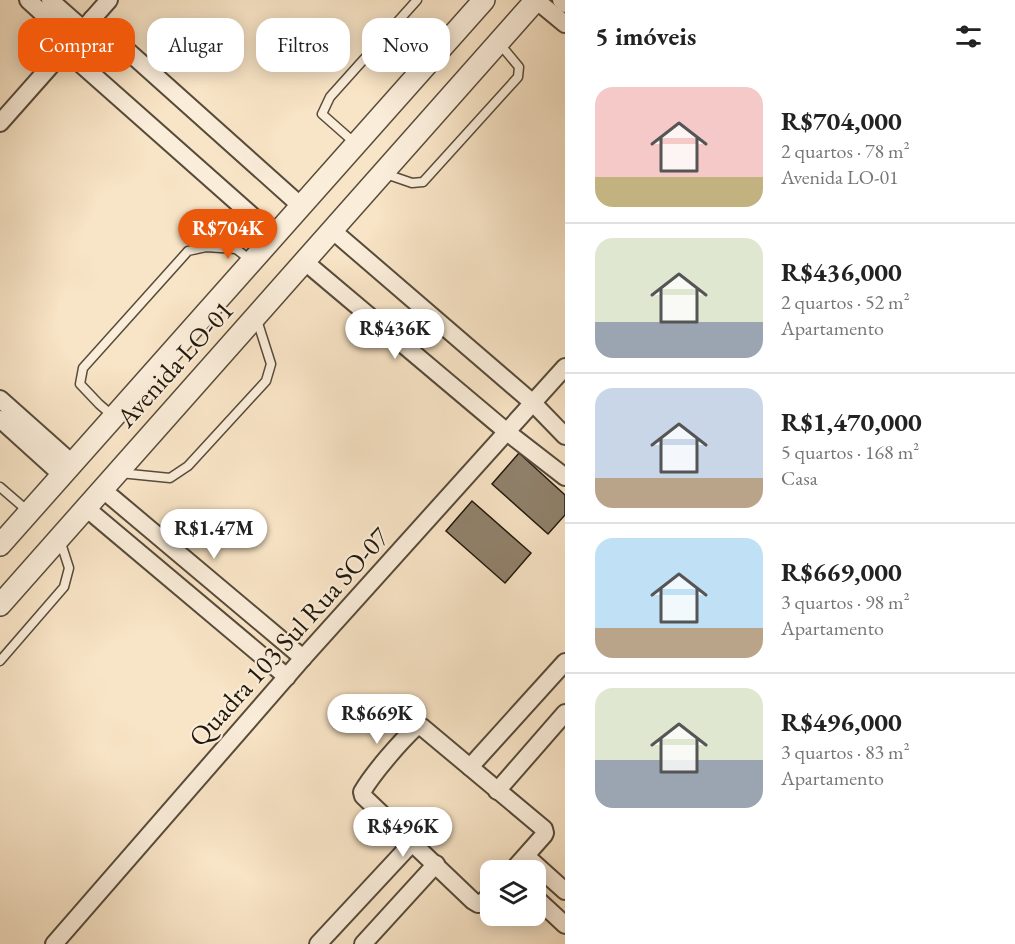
<!DOCTYPE html>
<html lang="pt">
<meta charset="utf-8">
<style>
body{margin:0;font-family:"EB Garamond",serif;background:#f6f6f6;color:#222;height:100vh;display:flex;flex-direction:column;font-size:22px;white-space:nowrap}
*{box-sizing:border-box;margin:0}
p{font-size:20px;color:#767676}
.icon{flex:none;width:33px;height:33px;fill:none;stroke:currentColor;stroke-width:2;stroke-linecap:round;stroke-linejoin:round}
.map{position:relative;flex:1;overflow:hidden}
.panel{display:flex;flex-direction:column;background:#fff;width:450px}
.panel>*{flex:none}
.banner{position:absolute;left:18px;top:18px;width:456px;height:54px;display:flex;gap:12px}
.tools{position:absolute;left:480px;top:860px;display:grid;gap:12px}
.tools a{display:grid;place-items:center;width:66px;height:66px;border-radius:12px;background:#fff;box-shadow:0 3px 15px #0003;font-size:30px}
.price{position:absolute;translate:-50% -51px;padding:0 14px;border-radius:21px;background:#fff;color:#222;font-size:20px;line-height:39px;filter:drop-shadow(0 2px 3px #0008)}
.price::after{content:'';position:absolute;left:50%;top:36px;width:18px;height:14px;margin-left:-9px;background:inherit;clip-path:polygon(0 0,100% 0,50% 100%)}
.price.on{background:#ea580c;color:#fff}
ul{padding:0;list-style:none}
li{display:flex;align-items:center;gap:18px;height:150px;padding:0 30px}
li+li{border-top:2px solid #e0e0e0}
li span{display:grid;place-items:center;flex:none;width:168px;height:120px;border-radius:18px;color:#555}
li>.icon{margin-inline-start:auto}
span .icon{width:72px;height:72px;fill:#fffc;stroke-width:1}
li b{font-size:26px}
h2{display:flex;justify-content:space-between;align-items:center;height:72px;padding:0 30px;font-size:26px}
.chip{padding:0 21px;border-radius:18px;background:#fff;box-shadow:0 3px 15px #0003;font-size:21px;line-height:54px}
.chip.on{background:#ea580c;color:#fff}
main{display:flex;flex:1;min-height:0}
.map>svg:first-child{display:block}
.building{fill:#91826d;stroke:#21180c;stroke-width:1.5}
.lines{fill:none;stroke-linecap:round;stroke-linejoin:round}
.service-casing{stroke:#574b3a;stroke-width:11}
.minor-casing{stroke:#574b3a;stroke-width:20}
.tertiary-casing{stroke:#574b3a;stroke-width:24}
.service{stroke:#faedda;stroke-width:8}
.minor{stroke:#faedda;stroke-width:16}
.tertiary{stroke:#faedda;stroke-width:21}
.labels{text-anchor:middle;stroke-width:4.5;stroke-linejoin:round;paint-order:stroke}
.street-label{font-size:27px;fill:#21180c;stroke:#faedda}
</style>
<main>
<div class="map">
<svg width="565" height="944" viewBox="0 0 565 944">
<rect width="100%" height="100%" fill="#f8e4c6"/>
<filter id="stains"><feTurbulence type="fractalNoise" baseFrequency=".00333" numOctaves="4"/><feColorMatrix values="0 0 0 0 .2 0 0 0 0 .09 0 0 0 0 .02 0 0 0 .5 -.17"/></filter>
<radialGradient id="worn" r=".72"><stop offset=".6" stop-color="#630" stop-opacity="0"/><stop offset="1" stop-color="#630" stop-opacity=".3"/></radialGradient>
<!-- building -->
<g class="building">
<polygon points="519,453 565,495 565,515 548,534 492,484"/>
<polygon points="472,501 531,553 505,583 446,531"/>
</g>
<g class="lines">
<defs>
<g id="service">
<polyline points="356,144 322,114 330,97 417,0"/>
<polyline points="383,173 412,183 423,182 518,77 519,67 499,43"/>
<polyline points="114,417 99,404 80,384 83,368 188,251 206,247 236,249 252,261"/>
<polyline points="120,473 170,478 188,466 266,381 271,364 257,320"/>
<polyline points="0,487 29,512"/>
<polyline points="0,661 64,587 69,568 60,540"/>
</g>
<g id="minor">
<polyline points="28,0 73,41"/>
<polyline points="50,0 83,29"/>
<polyline points="536,0 565,24"/>
<polyline points="561,0 565,4"/>
<polyline points="92,19 301,206"/>
<polyline points="65,50 275,236"/>
<polyline points="0,123 109,0"/>
<polyline points="332,230 533,403 565,436"/>
<polyline points="304,261 507,432 565,477"/>
<polyline points="0,399 73,464"/>
<polyline points="0,419 62,475"/>
<polyline points="102,489 303,658"/>
<polyline points="86,508 287,677"/>
<polyline points="470,767 565,662"/>
<polyline points="497,791 565,713"/>
<polyline points="526,856 565,891"/>
<path d="M490,895l-7,7 -5,2 -5,-3 -110,-105 -1,-4c11,-19 38,-50 54,-65l2,-1 4,1 122,102 1,4 -1,2 -31,35"/>
<polyline points="536,898 565,925"/>
<polyline points="54,944 303,658 565,367"/>
<polyline points="318,944 412,843"/>
<polyline points="363,944 436,864"/>
</g>
<g id="tertiary">
<polyline points="0,545 484,0"/>
<polyline points="0,605 536,0"/>
</g>
</defs>
<!-- service casing -->
<use href="#service" class="service-casing"/>
<!-- minor casing -->
<use href="#minor" class="minor-casing"/>
<!-- tertiary casing -->
<use href="#tertiary" class="tertiary-casing"/>
<!-- service -->
<use href="#service" class="service"/>
<!-- minor -->
<use href="#minor" class="minor"/>
<!-- tertiary -->
<use href="#tertiary" class="tertiary"/>
</g>
<g class="labels">
<!-- street labels -->
<g class="street-label">
<text transform="translate(175 364) rotate(-48)" y="9">Avenida LO-01</text>
<text transform="translate(289 637) rotate(-48)" y="9">Quadra 103 Sul Rua SO-07</text>
</g>
</g>
<rect width="100%" height="100%" filter="url(#stains)"/>
<rect width="100%" height="100%" fill="url(#worn)"/>
</svg>
<div class="tools">
<a><svg class="icon" aria-label="layers" viewBox="0 0 24 24"><path d="M12 4l9 5-9 5-9-5zM3 14l9 5 9-5"/></svg></a>
</div>
<b class="price on" style="left:228px;top:260px">R$704K</b>
<b class="price" style="left:395px;top:360px">R$436K</b>
<b class="price" style="left:214px;top:560px">R$1.47M</b>
<b class="price" style="left:377px;top:745px">R$669K</b>
<b class="price" style="left:403px;top:858px">R$496K</b>
<div class="banner">
<a class="chip on">Comprar</a>
<a class="chip">Alugar</a>
<a class="chip">Filtros</a>
<a class="chip">Novo</a>
</div>
</div>
<section class="panel">
<h2>5 imóveis<svg class="icon" aria-label="filters" viewBox="0 0 24 24"><path d="M4 7h16M4 17h16"/><circle cx="9" cy="7" r="2"/><circle cx="15" cy="17" r="2"/></svg></h2>
<ul>
<li><span style="background:linear-gradient(#f6c9c9 75%,#c2b280 0)"><svg class="icon" aria-label="home" viewBox="0 0 24 24"><path d="M3 11l9-7 9 7M6 9v11h12V9"/></svg></span><div><b>R$704,000</b><p>2 quartos · 78 m²</p><p>Avenida LO-01</p></div></li>
<li><span style="background:linear-gradient(#dfe7d0 70%,#9aa5b1 0)"><svg class="icon" aria-label="home" viewBox="0 0 24 24"><path d="M3 11l9-7 9 7M6 9v11h12V9"/></svg></span><div><b>R$436,000</b><p>2 quartos · 52 m²</p><p>Apartamento</p></div></li>
<li><span style="background:linear-gradient(#c9d6e8 75%,#b9a48a 0)"><svg class="icon" aria-label="home" viewBox="0 0 24 24"><path d="M3 11l9-7 9 7M6 9v11h12V9"/></svg></span><div><b>R$1,470,000</b><p>5 quartos · 168 m²</p><p>Casa</p></div></li>
<li><span style="background:linear-gradient(#bfe0f5 75%,#b9a48a 0)"><svg class="icon" aria-label="home" viewBox="0 0 24 24"><path d="M3 11l9-7 9 7M6 9v11h12V9"/></svg></span><div><b>R$669,000</b><p>3 quartos · 98 m²</p><p>Apartamento</p></div></li>
<li><span style="background:linear-gradient(#dfe7d0 60%,#9aa5b1 0)"><svg class="icon" aria-label="home" viewBox="0 0 24 24"><path d="M3 11l9-7 9 7M6 9v11h12V9"/></svg></span><div><b>R$496,000</b><p>3 quartos · 83 m²</p><p>Apartamento</p></div></li>
</ul>
</section>
</main>
